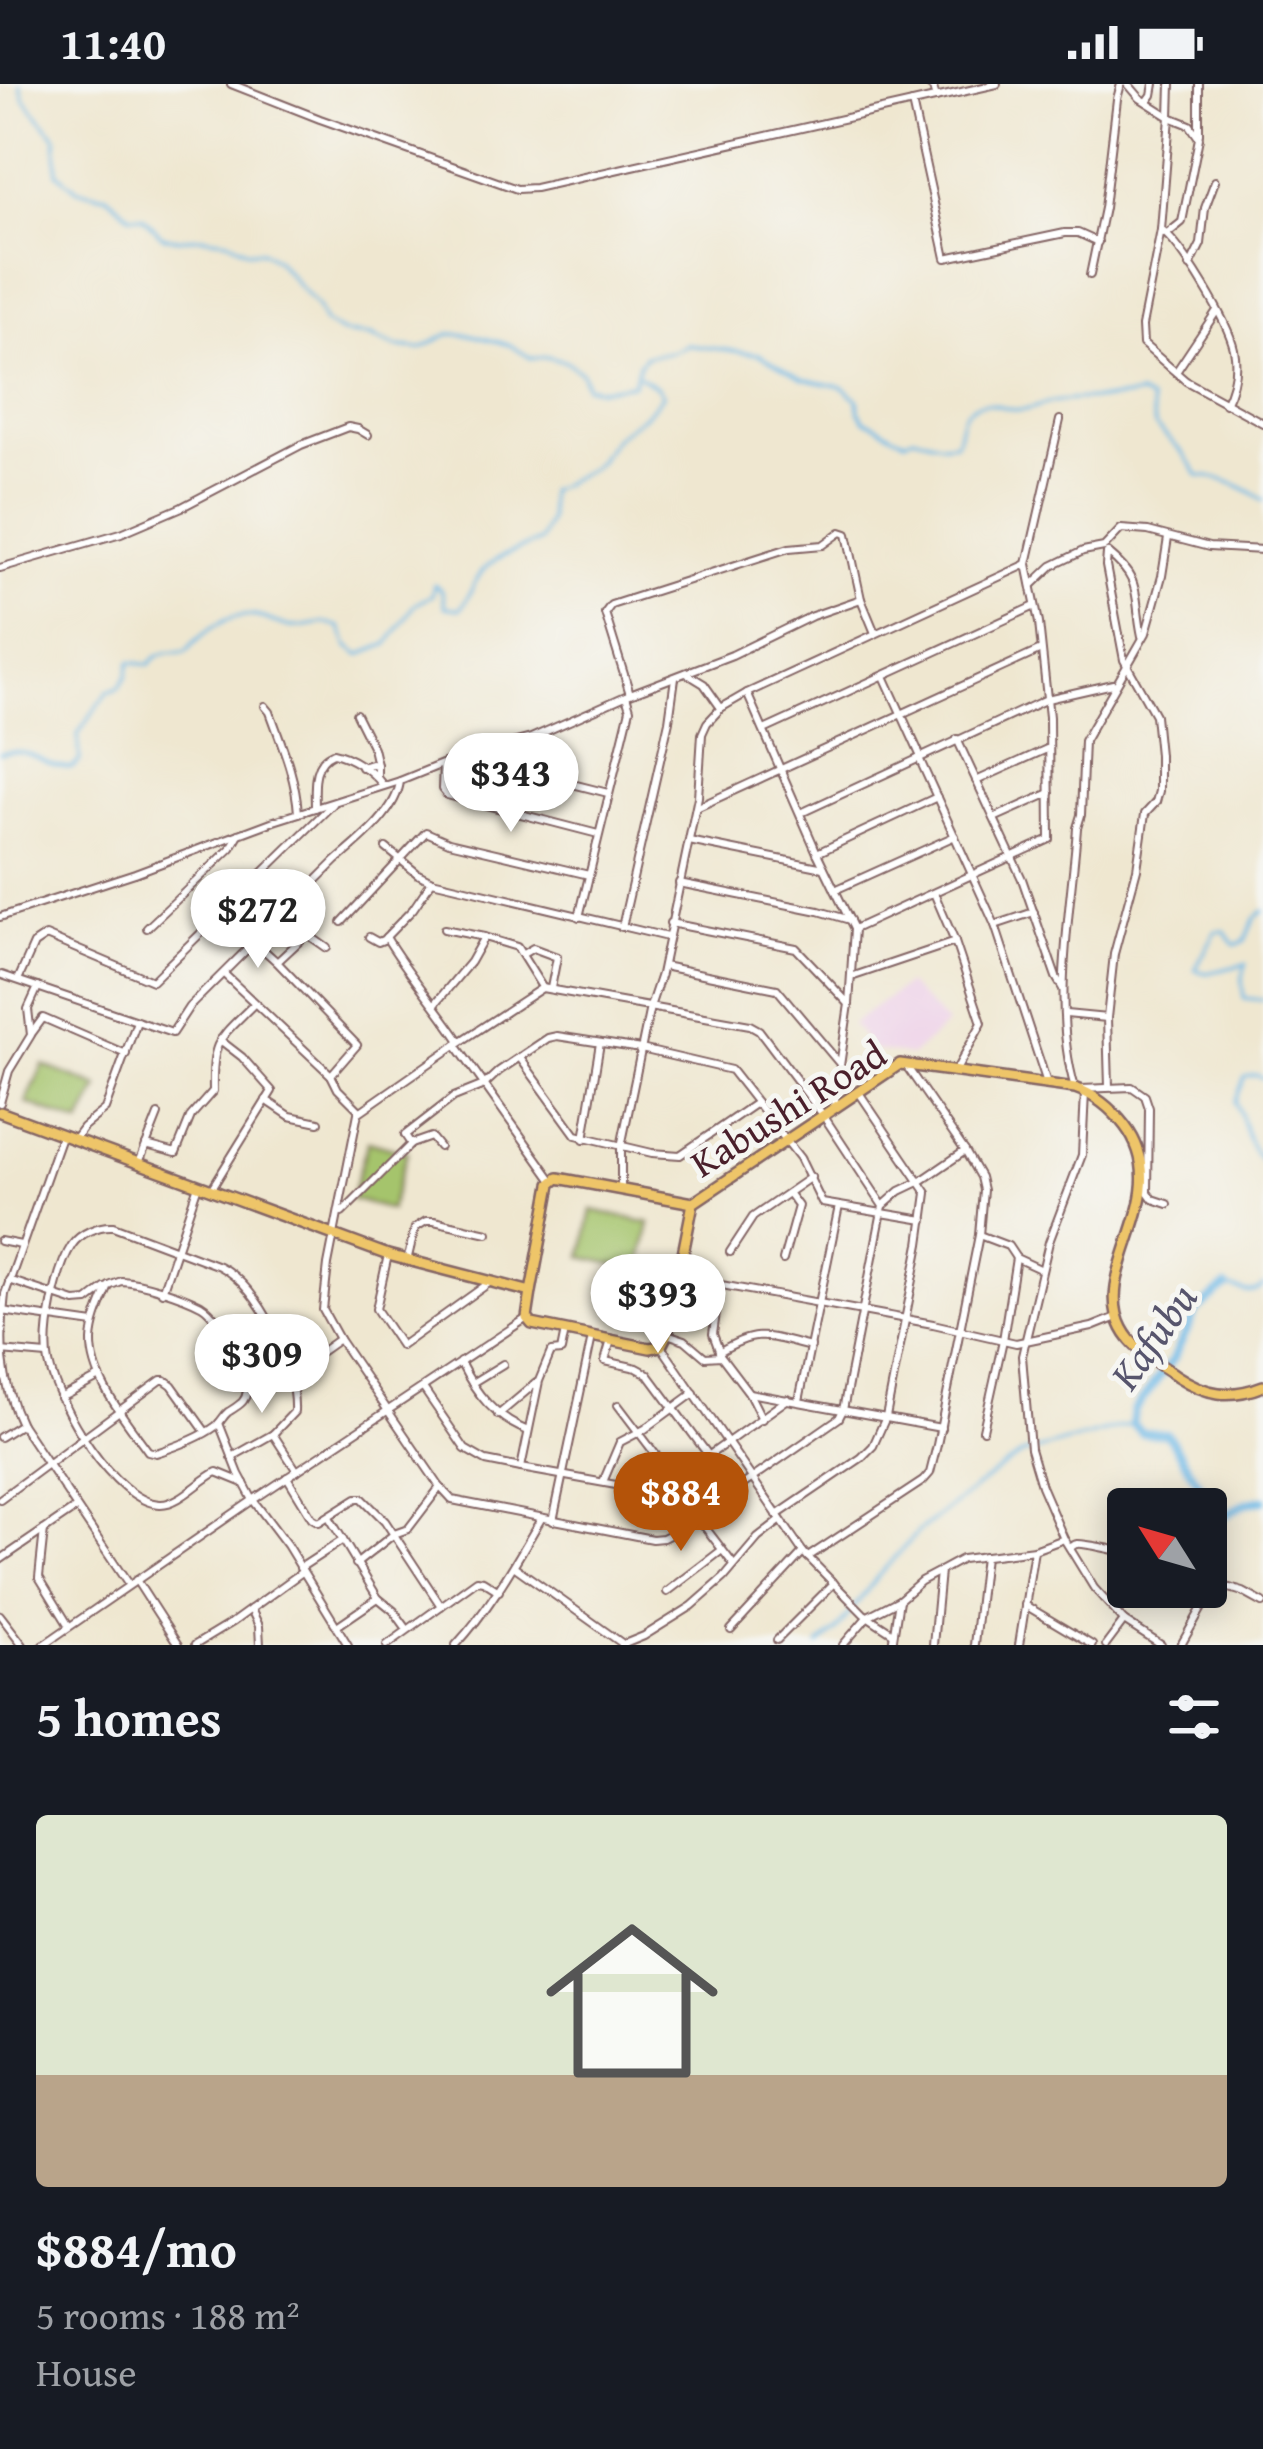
<!DOCTYPE html>
<meta charset="utf-8">
<style>
body{margin:0;font-family:"Gentium Book Plus",serif;background:#20242c;color:#f1f3f6;height:100vh;display:flex;flex-direction:column;font-size:45px;white-space:nowrap}
*{box-sizing:border-box;margin:0}
p{font-size:39px;color:#9ea1a6}
.icon{flex:none;width:66px;height:66px;fill:none;stroke:currentColor;stroke-width:2;stroke-linecap:round;stroke-linejoin:round}
.map{position:relative;height:1561px;overflow:hidden}
.details{display:flex;flex-direction:column;background:#171b24;flex:1}
.details>*{flex:none}
.needle{width:78px;rotate:307deg}
.fabs{position:absolute;left:1107px;top:1404px;display:grid;gap:24px}
.fabs a{display:grid;place-items:center;width:120px;height:120px;border-radius:12px;background:#171b24;box-shadow:0 6px 30px #0003;font-size:60px}
.price{position:absolute;translate:-50% -102px;padding:0 27px;border-radius:42px;background:#fff;color:#222;font-size:39px;line-height:78px;filter:drop-shadow(0 3px 6px #0008)}
.price::after{content:'';position:absolute;left:50%;top:72px;width:36px;height:27px;margin-left:-18px;background:inherit;clip-path:polygon(0 0,100% 0,50% 100%)}
.price.active{background:#b45309;color:#fff}
ul{padding:0;list-style:none}
li{display:grid;align-content:center;gap:24px;height:636px;padding:0 36px}
li span{display:grid;place-items:center;height:372px;border-radius:12px;color:#555}
li>.icon{margin-inline-start:auto}
span .icon{width:216px;height:216px;fill:#fffc;stroke-width:1}
li b{font-size:51px}
h2{display:flex;justify-content:space-between;align-items:center;height:144px;padding:0 36px;font-size:51px}
.status{display:flex;justify-content:space-between;align-items:center;height:84px;padding:0 60px;background:#171b24;direction:ltr}
.status svg{height:33px;fill:currentColor}
.map>svg:first-child{display:block}
.built{fill:#eed0e8}
.green{fill:#a5c46c;stroke:#78724c;stroke-width:3}
.lines{fill:none;stroke-linecap:round;stroke-linejoin:round}
.stream{stroke:#6ebae7;stroke-width:3}
.river{stroke:#6ebae7;stroke-width:8}
.minor-casing{stroke:#846565;stroke-width:10}
.major-casing{stroke:#846565;stroke-width:14}
.minor{stroke:#fff;stroke-width:6}
.major{stroke:#eec569;stroke-width:9}
.labels{text-anchor:middle;stroke-width:10;stroke-linejoin:round;paint-order:stroke}
.street-label{font-size:39px;fill:#4a1f2b;stroke:#f6f6f2}
.water-label{font-size:42px;font-style:italic;fill:#57556d;stroke:#f6f6f2}
</style>
<div class="status"><b>11:40</b><svg viewBox="0 0 49 12"><path d="M0 12V9h3v3zM5 12V6h3v6zM10 12V3h3v9zM15 12V0h3v12zM26 1h20v11H26zM47 4h2v5h-2z"/></svg></div>
<div class="map">
<svg width="1263" height="1561" viewBox="0 0 1263 1561">
<rect width="100%" height="100%" fill="#f6f6f2"/>
<filter id="ink" filterUnits="userSpaceOnUse"><feTurbulence type="fractalNoise" baseFrequency=".00833" numOctaves="2"/><feDisplacementMap in="SourceGraphic" scale="24" xChannelSelector="R" yChannelSelector="G"/><feConvolveMatrix kernelMatrix="1 2 1 2 8 2 1 2 1" color-interpolation-filters="sRGB"/></filter>
<filter id="wash" filterUnits="userSpaceOnUse"><feTurbulence type="fractalNoise" baseFrequency=".004" numOctaves="4" result="noise"/><feDisplacementMap in="SourceGraphic" scale="48" xChannelSelector="R" yChannelSelector="G"/><feGaussianBlur stdDeviation="2.7" result="paint"/><feColorMatrix in="noise" values="0 0 0 0 0 0 0 0 0 0 0 0 0 0 0 0 0 1.4 0 .05"/><feComposite in="paint" operator="in"/></filter>
<g filter="url(#wash)">
<rect width="100%" height="100%" fill="#efe7d0"/>
<!-- built -->
<polygon class="built" points="907,900 947,940 911,972 873,966 852,940"/>
<!-- green -->
<g class="green">
<polygon points="43,981 99,1003 81,1040 26,1019"/>
<polygon points="368,1057 407,1068 390,1126 351,1115"/>
<polygon points="592,1126 650,1139 640,1186 582,1173"/>
</g>
<g class="lines">
<!-- stream -->
<g class="stream">
<path d="M20,0l5,16 31,37 1,36 21,17 28,5 24,20 13,2 19,19 12,3 29,-2 25,3 21,11h12l15,9 41,47 7,16 18,10 29,3 26,11 23,2 29,-15 23,1 38,10 21,13 16,-1 20,5 15,11 4,13 14,3 33,-5 6,-20 7,-8 26,-4 15,-7 72,9 44,25 39,8 16,12 1,12 6,10c16,3 24,15 40,19l8,-4 29,7 13,-1c7,-11 3,-26 15,-34 15,-11 30,0 46,2 13,2 24,-6 37,-8 29,-5 57,0 86,-7l11,6 5,25 27,26 17,24c20,0 48,12 64,24"/>
<path d="M0,669c34,-7 41,14 72,15l8,-7 -2,-27 29,-42 12,-4 8,-12 3,-14 19,3c10,-14 21,-13 36,-13 20,-22 46,-43 78,-34 11,3 17,8 29,9 22,1 24,-9 48,0l8,19 12,9 28,-11 26,-39 18,-10 2,-11 8,7 3,16 15,2c10,-12 15,-32 26,-42 14,-12 37,-19 54,-26l9,-22 -1,-28 45,-24 24,-32 28,-20 18,-20 -5,-7 -19,-12"/>
<polyline points="1263,827 1254,835 1245,857 1235,861 1225,847 1216,847 1195,886 1207,889 1246,880 1242,897 1244,914 1263,916"/>
<path d="M1263,994l-7,-3 -11,2 -10,25c11,21 10,44 28,60"/>
<path d="M1226,1203c14,1 25,12 37,-1"/>
<polyline points="819,1561 835,1548 878,1492 918,1448 992,1391 1023,1370 1132,1340"/>
</g>
<!-- river -->
<path class="river" d="M1226,1203l-29,23 -23,47 -40,54 -2,13 10,9 25,1 32,49 11,26 7,7c17,1 21,-16 46,-16"/>
</g>
</g>
<g filter="url(#ink)">
<g class="lines">
<defs>
<g id="minor">
<polyline points="231,0 320,35 517,105 535,104 997,0"/>
<polyline points="927,0 933,4 936,14"/>
<polyline points="1128,0 1140,14 1170,33 1161,146 1142,242 1143,260 1186,297 1263,339"/>
<polyline points="1199,0 1199,50"/>
<polyline points="1147,18 1152,11 1154,0"/>
<polyline points="912,19 946,174 1065,149 1078,149 1098,158"/>
<path d="M1161,146c22,16 67,92 73,119 4,20 0,37 -9,55"/>
<polyline points="1167,150 1182,138 1199,54 1190,41 1170,33 1171,0"/>
<polyline points="1190,182 1201,160 1205,124 1215,97"/>
<polyline points="1090,191 1104,124 1117,15 1121,0"/>
<polyline points="1176,288 1216,228"/>
<polyline points="1107,469 1106,482 1124,576 1155,631 1159,671 1159,707 1156,718 1145,730 1137,785 1114,870 1107,934"/>
<path d="M1108,469c36,29 25,42 34,83"/>
<polyline points="0,484 121,449 182,423 301,361 348,343 358,345 368,351"/>
<polyline points="1032,501 1052,482 1083,467 1104,463 1121,445 1148,447 1209,463 1263,466"/>
<polyline points="686,589 704,600 721,624"/>
<polyline points="884,592 921,673"/>
<polyline points="747,609 817,769 854,845 849,920 834,1023"/>
<polyline points="630,610 605,529 611,521 789,464 823,461 841,448 847,450 861,515 875,549"/>
<path d="M265,622l5,6c12,33 26,66 28,101"/>
<polyline points="356,630 373,664 377,681"/>
<polyline points="764,646 1035,522"/>
<polyline points="957,655 1022,795 1056,893 1063,905"/>
<polyline points="473,670 493,680 608,709"/>
<polyline points="919,674 995,841 1047,999"/>
<polyline points="443,681 442,705 447,711 598,750"/>
<polyline points="361,683 371,680 377,681 377,693"/>
<polyline points="976,697 1049,664"/>
<path d="M315,724c0,-20 -4,-46 18,-55 16,3 39,17 49,31"/>
<polyline points="696,724 1041,566"/>
<polyline points="801,729 1047,615 1113,600"/>
<polyline points="994,734 1050,709"/>
<polyline points="689,757 824,784"/>
<polyline points="386,764 418,790 432,797 667,853"/>
<polyline points="817,769 937,713"/>
<polyline points="679,799 819,827 850,836"/>
<polyline points="835,806 955,752"/>
<polyline points="934,809 955,858 982,939 955,988"/>
<polyline points="0,833 135,789 274,737 400,697 457,674 531,654 630,610 732,571 812,532 861,515"/>
<polyline points="579,833 630,625 626,612"/>
<polyline points="342,838 426,748 449,758 589,791"/>
<polyline points="670,839 796,864 849,920"/>
<polyline points="995,841 1034,828"/>
<polyline points="622,843 669,637 675,594"/>
<polyline points="147,844 231,764 239,750"/>
<polyline points="444,845 484,853 517,863 542,903"/>
<polyline points="854,845 1050,755 1049,633 1039,539 1027,480 1060,336"/>
<polyline points="369,853 378,858 383,856 413,825 432,797"/>
<path d="M386,853c22,37 50,68 74,104"/>
<polyline points="256,859 276,877"/>
<polyline points="327,864 307,850 277,878 357,961 331,991"/>
<polyline points="523,870 533,864 557,873 551,904"/>
<polyline points="663,882 777,905 840,980"/>
<polyline points="224,890 331,991 338,1005 360,1027"/>
<path d="M2,891l170,58 17,-26 147,-146c22,-19 61,-49 64,-80"/>
<polyline points="851,893 955,858"/>
<polyline points="18,896 34,860 46,852 152,897 333,720"/>
<polygon points="542,904 750,941 759,946 823,1031 883,1122 843,1326 839,1334 675,1448 663,1454 652,1455 452,1416 440,1403 339,1255 323,1226 328,1181 358,1029 460,958"/>
<polyline points="435,920 470,878 484,853"/>
<polyline points="1066,930 1107,934 1109,1003"/>
<polyline points="32,949 43,934 126,970"/>
<polyline points="456,961 553,1097"/>
<polyline points="520,974 576,1051 652,1069 680,1071 756,1019"/>
<path d="M1075,1004c-24,-82 -4,-177 2,-260l4,-13 3,-74 62,-108 16,-57 6,-38"/>
<polyline points="1081,1005 1132,1003 1145,1012 1149,1024 1148,1108 1153,1115 1168,1120"/>
<polyline points="1085,1008 1082,1071 1049,1158 1022,1272 1030,1365 1041,1402 1064,1455 1094,1504 1124,1537 1161,1561"/>
<polyline points="266,1016 290,1032 319,1038"/>
<polyline points="0,1019 9,987 31,951 28,925 38,903"/>
<path d="M61,1052l-56,158c-5,46 -5,87 16,130l107,160"/>
<polyline points="74,1055 83,1043 105,1025 136,940"/>
<polyline points="584,1055 600,959"/>
<polyline points="411,1060 405,1051 454,1013 484,1001 499,987 548,954 557,952 641,965 731,986 800,1074 822,1119 924,1136"/>
<path d="M146,1061l30,8 15,-37 22,-25c-1,-52 5,-51 41,-87"/>
<polyline points="139,1079 158,1031"/>
<polyline points="212,1104 272,1007 242,973 220,956"/>
<polyline points="621,1106 621,1063 650,923 661,890 698,713 702,650 707,639 721,624 747,609 1027,480"/>
<polyline points="884,1121 900,1107 921,1097 965,1067"/>
<polyline points="342,1129 411,1060 431,1053 439,1063"/>
<polyline points="979,1151 1008,1162 1016,1174 1042,1186"/>
<polyline points="0,1157 21,1161"/>
<polyline points="730,1168 753,1133 811,1093"/>
<polyline points="388,1171 376,1225 401,1262 489,1199"/>
<polyline points="783,1176 798,1122 789,1110"/>
<polyline points="407,1177 415,1144 426,1137 434,1137 488,1149"/>
<polyline points="678,1193 933,1240 1016,1259 1092,1243 1117,1233"/>
<polyline points="9,1196 75,1218 88,1217 105,1204"/>
<path d="M121,1197c21,1 61,14 80,24 19,11 59,75 42,96 -2,3 -13,10 -15,11 -5,4 -7,10 -12,14 -16,12 -41,21 -60,27l-8,-2c-22,-31 -57,-71 -56,-110 1,-20 10,-38 17,-55z"/>
<polyline points="162,1208 198,1101"/>
<polyline points="2,1227 94,1240"/>
<polyline points="667,1250 685,1256 705,1273 721,1272 749,1309 762,1335"/>
<polyline points="611,1256 605,1277 637,1284 648,1290 709,1372"/>
<polyline points="661,1262 803,1468 864,1530 893,1549"/>
<polyline points="1,1267 47,1271"/>
<path d="M719,1268c40,-24 49,-15 92,-5"/>
<polyline points="720,1269 713,1250 720,1201"/>
<path d="M460,1278c16,32 35,56 68,69"/>
<polyline points="243,1280 283,1264"/>
<polyline points="291,1289 339,1255"/>
<polyline points="472,1299 503,1280"/>
<polyline points="423,1304 465,1365 486,1377 521,1384 644,1406 666,1402 788,1315"/>
<polyline points="749,1309 941,1344"/>
<polyline points="60,1314 100,1293"/>
<polyline points="799,1317 839,1122"/>
<polyline points="618,1321 675,1396"/>
<polyline points="498,1331 536,1299"/>
<polyline points="219,1339 239,1390 253,1416 287,1461 348,1561"/>
<polyline points="983,1346 1003,1256 1016,1174"/>
<polyline points="273,1350 297,1387"/>
<polyline points="0,1353 21,1340"/>
<path d="M232,1373l41,-23 21,-22c2,-47 -32,-124 -75,-146l-106,-40c-14,-1 -33,7 -41,19 -16,24 -29,90 -23,118 8,41 65,139 111,141 19,1 40,-24 57,-32l27,11"/>
<polyline points="521,1384 539,1297 551,1268 561,1267 565,1247"/>
<polyline points="287,1393 312,1434 319,1438 357,1414 362,1414 385,1437 441,1522"/>
<polyline points="603,1398 620,1358 645,1345 694,1309"/>
<polyline points="0,1415 161,1296 165,1296 172,1301 205,1347"/>
<polyline points="777,1431 861,1374 873,1362 886,1333 920,1160 927,1109 858,1007"/>
<polyline points="329,1433 343,1456"/>
<polyline points="698,1434 734,1481"/>
<polyline points="553,1437 592,1253"/>
<polyline points="44,1446 39,1493 69,1542"/>
<path d="M1070,1464c2,-1 4,-4 7,-4 5,-1 46,7 51,10"/>
<polyline points="808,1473 923,1397 930,1389 937,1361 979,1151 983,1106 980,1093 965,1067 907,983"/>
<polyline points="0,1476 76,1424"/>
<polyline points="356,1480 394,1450 408,1445 440,1403"/>
<polyline points="515,1483 623,1560"/>
<polyline points="300,1484 343,1456 378,1514 394,1527 407,1545"/>
<polyline points="136,1496 178,1561"/>
<polyline points="1206,1497 1243,1508 1263,1519"/>
<polyline points="667,1508 722,1466"/>
<polyline points="1025,1521 1092,1561"/>
<polyline points="251,1525 259,1542 260,1561"/>
<polyline points="0,1531 23,1561"/>
<polyline points="337,1542 378,1514"/>
<polyline points="731,1546 803,1468"/>
<polyline points="777,1556 834,1499"/>
<polyline points="43,1561 253,1416 527,1234"/>
<polyline points="195,1561 233,1538 302,1488"/>
<polyline points="387,1561 477,1496 483,1497 499,1507"/>
<path d="M456,1561c35,-38 59,-82 85,-126"/>
<polyline points="622,1561 644,1552 692,1522 724,1494 758,1454 780,1437"/>
<polyline points="843,1561 868,1532 899,1516"/>
<polyline points="892,1561 899,1516 921,1497 940,1487"/>
<polyline points="933,1561 940,1487 962,1475 1034,1466 1064,1455"/>
<polyline points="974,1561 984,1472"/>
<polyline points="1019,1561 1034,1466"/>
<polyline points="1106,1561 1124,1537"/>
<polyline points="1181,1561 1216,1499"/>
</g>
<g id="major">
<path d="M0,1028l388,143 143,37 20,-108 7,-6 135,25 207,-139 175,24c20,7 37,21 50,38 53,70 -34,142 -3,202 11,22 36,35 55,48 29,19 53,23 86,10"/>
<polyline points="531,1208 527,1234 532,1240 650,1264 661,1262 667,1250 693,1119"/>
</g>
</defs>
<!-- minor casing -->
<use href="#minor" class="minor-casing"/>
<!-- major casing -->
<use href="#major" class="major-casing"/>
<!-- minor -->
<use href="#minor" class="minor"/>
<!-- major -->
<use href="#major" class="major"/>
</g>
</g>
<g class="labels">
<!-- street labels -->
<g class="street-label">
<text transform="translate(788 1024) rotate(-32)" y="14">Kabushi Road</text>
</g>
<!-- water labels -->
<g class="water-label">
<text transform="translate(1153 1252) rotate(-55)" y="15">Kafubu</text>
</g>
</g>
</svg>
<div class="fabs">
<a><svg class="needle" viewBox="-14 -14 28 28"><path d="M0-13l5 13h-10z" fill="#e53935"/><path d="M0 13l5-13h-10z" fill="#9ea1a6"/></svg></a>
</div>
<b class="price" style="left:511px;top:751px">$343</b>
<b class="price" style="left:258px;top:887px">$272</b>
<b class="price" style="left:658px;top:1272px">$393</b>
<b class="price" style="left:262px;top:1332px">$309</b>
<b class="price active" style="left:681px;top:1470px">$884</b>
</div>
<section class="details">
<h2>5 homes<svg class="icon" aria-label="filters" viewBox="0 0 24 24"><path d="M4 7h16M4 17h16"/><circle cx="9" cy="7" r="2"/><circle cx="15" cy="17" r="2"/></svg></h2>
<ul>
<li><span style="background:linear-gradient(#dfe7d0 70%,#b9a48a 0)"><svg class="icon" aria-label="home" viewBox="0 0 24 24"><path d="M3 11l9-7 9 7M6 9v11h12V9"/></svg></span><div><b>$884/mo</b><p>5 rooms · 188 m²</p><p>House</p></div></li>
</ul>
</section>
